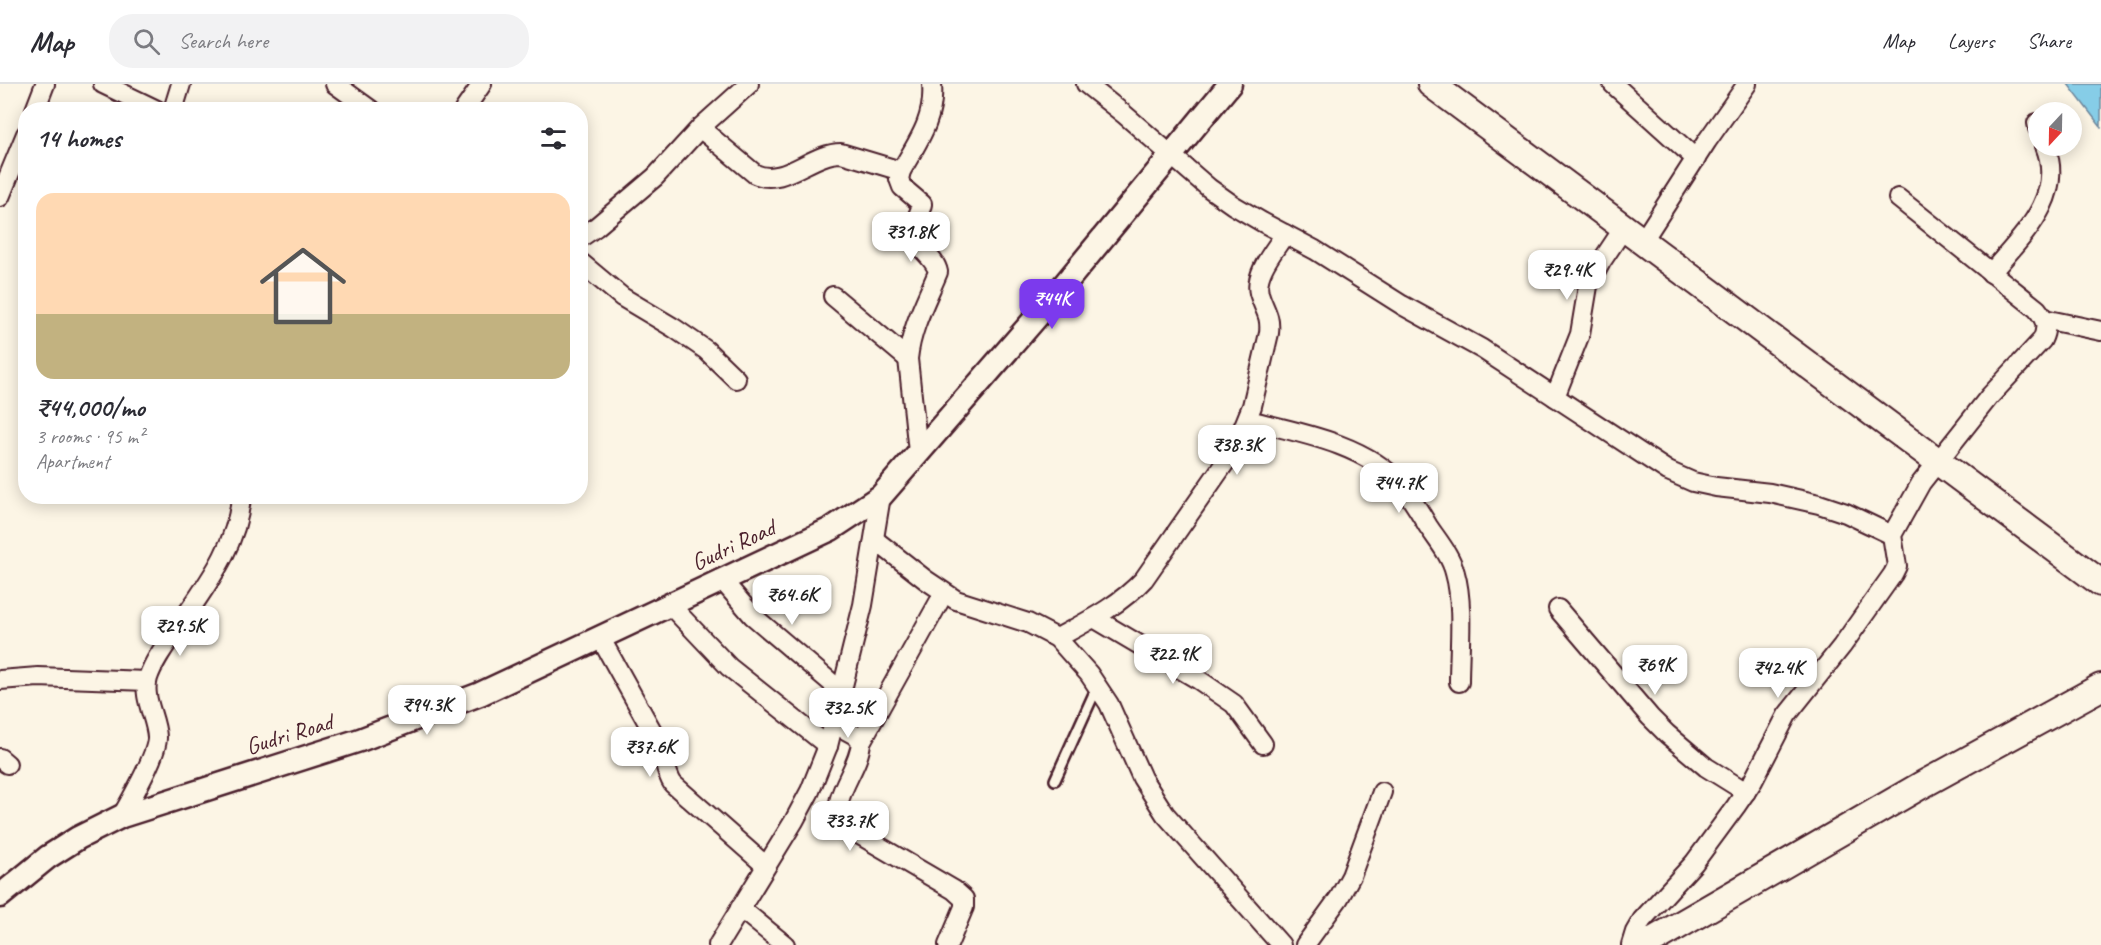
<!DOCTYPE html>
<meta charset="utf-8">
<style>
body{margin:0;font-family:Caveat,sans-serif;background:#f2f2f3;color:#2b2b33;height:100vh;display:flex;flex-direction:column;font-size:22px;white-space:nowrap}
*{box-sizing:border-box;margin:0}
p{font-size:20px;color:#7c7c81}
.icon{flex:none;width:33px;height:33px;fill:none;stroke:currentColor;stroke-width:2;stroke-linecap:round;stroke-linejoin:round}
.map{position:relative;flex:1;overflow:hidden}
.sheet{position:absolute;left:18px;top:18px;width:570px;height:402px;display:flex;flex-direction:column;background:#fff;border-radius:24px;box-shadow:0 3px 15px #0003}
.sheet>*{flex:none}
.needle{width:39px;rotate:202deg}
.buttons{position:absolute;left:2028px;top:18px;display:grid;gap:12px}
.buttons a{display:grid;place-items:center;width:54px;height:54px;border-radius:50%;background:#fff;box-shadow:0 3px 15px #0003;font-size:30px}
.price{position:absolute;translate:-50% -51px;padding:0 14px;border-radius:12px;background:#fff;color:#222;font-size:20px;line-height:39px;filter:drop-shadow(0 2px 3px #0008)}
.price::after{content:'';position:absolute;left:50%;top:36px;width:18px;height:14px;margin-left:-9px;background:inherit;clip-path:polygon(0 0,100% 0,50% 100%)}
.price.current{background:#7c3aed;color:#fff}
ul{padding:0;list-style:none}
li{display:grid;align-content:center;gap:12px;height:318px;padding:0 18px}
li span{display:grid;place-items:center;height:186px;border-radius:18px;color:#555}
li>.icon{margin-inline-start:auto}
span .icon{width:108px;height:108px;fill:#fffc;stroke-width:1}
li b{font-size:26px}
h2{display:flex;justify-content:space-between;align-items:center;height:72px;padding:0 18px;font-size:26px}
header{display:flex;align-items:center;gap:36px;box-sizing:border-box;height:84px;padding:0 30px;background:#fff;border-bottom:2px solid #e1e1e2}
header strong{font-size:28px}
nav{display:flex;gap:33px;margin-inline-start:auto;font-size:21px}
.search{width:420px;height:54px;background:#f2f2f3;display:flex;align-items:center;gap:15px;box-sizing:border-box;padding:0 21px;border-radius:24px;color:#7c7c81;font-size:22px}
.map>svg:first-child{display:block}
.water{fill:#86cde7;stroke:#6e879c;stroke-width:1.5}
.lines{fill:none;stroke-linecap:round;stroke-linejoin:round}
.service-casing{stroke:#4a1f2b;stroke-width:14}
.minor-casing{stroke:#4a1f2b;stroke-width:22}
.tertiary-casing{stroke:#4a1f2b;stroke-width:27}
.secondary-casing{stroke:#4a1f2b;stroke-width:30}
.service{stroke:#fcf5e5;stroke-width:9}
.minor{stroke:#fcf5e5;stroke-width:18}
.tertiary{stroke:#fcf5e5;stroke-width:22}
.secondary{stroke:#fcf5e5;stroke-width:26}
.labels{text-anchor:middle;stroke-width:4.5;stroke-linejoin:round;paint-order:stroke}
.street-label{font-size:24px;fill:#4a1f2b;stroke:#fcf5e5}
</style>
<header>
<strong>Map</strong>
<div class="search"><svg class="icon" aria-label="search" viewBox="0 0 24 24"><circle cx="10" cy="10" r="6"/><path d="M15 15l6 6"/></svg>Search here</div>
<nav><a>Map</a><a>Layers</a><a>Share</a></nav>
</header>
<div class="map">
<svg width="2101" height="861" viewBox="0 0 2101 861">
<rect width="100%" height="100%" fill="#fcf5e5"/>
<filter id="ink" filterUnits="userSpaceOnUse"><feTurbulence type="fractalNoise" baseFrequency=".0167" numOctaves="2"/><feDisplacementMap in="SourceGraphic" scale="12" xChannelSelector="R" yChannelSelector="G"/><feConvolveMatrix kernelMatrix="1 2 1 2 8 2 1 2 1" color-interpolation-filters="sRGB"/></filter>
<g filter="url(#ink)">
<!-- water -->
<polygon class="water" points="2068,0 2101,0 2101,43"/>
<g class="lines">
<defs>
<polyline id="service" points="1055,696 1097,603"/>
<g id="minor">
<polyline points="103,0 157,26"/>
<polyline points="335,0 371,26"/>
<polyline points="1086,0 1125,31 1209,104 1233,121 1262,138 1315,166 1402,221 1482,265 1668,387 1693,398 1716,403 1770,409 1819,420 1846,429 1892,451"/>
<polyline points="1613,0 1696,75"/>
<polyline points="35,26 45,0"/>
<polyline points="173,26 181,0"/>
<polyline points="464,26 482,0"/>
<polyline points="2037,39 2038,44"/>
<path d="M700,44l55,46c29,13 56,-21 86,-21l60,18"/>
<polyline points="0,113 26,50"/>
<polyline points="580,154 596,143 655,93 700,44 749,0"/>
<polyline points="1642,158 1707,57 1747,0"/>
<polyline points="580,178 622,213 674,244 706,266 736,295"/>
<path d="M1991,189c30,-36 75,-76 54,-127"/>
<polyline points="833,212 908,275"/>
<polyline points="2044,235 2101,247"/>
<polyline points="1555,313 1580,250 1588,202 1601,178 1623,145"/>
<path d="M1248,336c49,12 118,24 152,64 11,13 20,28 28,42 10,15 23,30 27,47 9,31 4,77 4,109"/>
<path d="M918,368l-10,-93c3,-31 18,-58 30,-87 -3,-16 -26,-26 -25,-40 0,-9 7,-18 9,-28l-20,-17 -3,-8 2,-8c17,-30 34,-52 31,-87"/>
<polyline points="875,456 926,496 956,516 1028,539 1057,554 1089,590 1109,620 1142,694 1165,730 1281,861"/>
<polyline points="722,496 753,532 841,607"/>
<polyline points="670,521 729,583 828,662"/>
<polyline points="1558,525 1650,633 1667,650 1706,683 1746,708"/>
<polyline points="1094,534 1199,596 1234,620 1263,660"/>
<path d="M600,553l60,108c5,13 5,27 13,39l93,82"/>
<path d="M1057,554c31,-17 63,-33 87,-59l87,-125 8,-16 13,-32 17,-73c2,-18 -5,-23 -10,-40 -5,-20 16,-43 26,-59"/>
<polyline points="0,596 38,593 147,597"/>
<path d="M833,639l22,12 6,7c-2,29 -32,54 -20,82l113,66 10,9v8l-16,38"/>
<polyline points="861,658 944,509"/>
<polyline points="0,674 7,680"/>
<path d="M122,732c9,-17 36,-62 35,-79 -1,-20 -15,-39 -9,-59 6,-18 19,-35 30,-51 27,-40 60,-81 63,-131"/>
<polyline points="740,824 785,861"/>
<polyline points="718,861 794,737 810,707 828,662 863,521 881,412"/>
<polyline points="1305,861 1339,814 1351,792 1382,708"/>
<path d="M1631,861l4,-13 7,-12 52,-57 42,-57 17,-25 34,-66 55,-69 51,-72 4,-8 -5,-31 29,-52 68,-86 53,-57c6,-13 4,-20 -5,-31l-139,-111"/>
</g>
<polyline id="tertiary" points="0,812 48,773 78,754 122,732 360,656 480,610 831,445 881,412 1054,213 1230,0"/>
<g id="secondary">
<polyline points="1431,0 2101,499"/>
<polyline points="1645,861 1920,702 2101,603"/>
</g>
</defs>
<!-- service casing -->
<use href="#service" class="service-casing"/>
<!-- minor casing -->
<use href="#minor" class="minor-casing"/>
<!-- tertiary casing -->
<use href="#tertiary" class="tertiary-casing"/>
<!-- secondary casing -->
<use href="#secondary" class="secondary-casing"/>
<!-- service -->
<use href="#service" class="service"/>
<!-- minor -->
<use href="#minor" class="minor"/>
<!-- tertiary -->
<use href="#tertiary" class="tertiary"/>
<!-- secondary -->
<use href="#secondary" class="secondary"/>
</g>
</g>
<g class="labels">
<!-- street labels -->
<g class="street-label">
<text transform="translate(733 461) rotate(-25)" y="8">Gudri Road</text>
<text transform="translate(289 650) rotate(-17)" y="8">Gudri Road</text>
</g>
</g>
</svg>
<div class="buttons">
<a><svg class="needle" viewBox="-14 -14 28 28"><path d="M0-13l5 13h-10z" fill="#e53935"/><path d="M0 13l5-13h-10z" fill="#7c7c81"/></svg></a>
</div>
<b class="price" style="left:911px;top:179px">₹31.8K</b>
<b class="price" style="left:1567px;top:217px">₹29.4K</b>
<b class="price current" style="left:1052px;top:246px">₹44K</b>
<b class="price" style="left:1237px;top:392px">₹38.3K</b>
<b class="price" style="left:1399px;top:430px">₹44.7K</b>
<b class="price" style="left:792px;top:542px">₹64.6K</b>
<b class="price" style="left:180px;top:573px">₹29.5K</b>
<b class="price" style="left:1173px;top:601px">₹22.9K</b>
<b class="price" style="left:1655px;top:612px">₹69K</b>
<b class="price" style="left:1778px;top:615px">₹42.4K</b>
<b class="price" style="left:427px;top:652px">₹94.3K</b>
<b class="price" style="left:848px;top:655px">₹32.5K</b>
<b class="price" style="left:650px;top:694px">₹37.6K</b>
<b class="price" style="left:850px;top:768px">₹33.7K</b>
<section class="sheet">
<h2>14 homes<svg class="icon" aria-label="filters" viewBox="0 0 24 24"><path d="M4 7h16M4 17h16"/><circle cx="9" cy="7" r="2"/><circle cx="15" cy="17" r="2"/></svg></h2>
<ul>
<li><span style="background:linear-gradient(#ffd9b3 65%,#c2b280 0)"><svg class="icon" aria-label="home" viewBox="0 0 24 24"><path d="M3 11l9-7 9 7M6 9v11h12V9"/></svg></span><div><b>₹44,000/mo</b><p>3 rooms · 95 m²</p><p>Apartment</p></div></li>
</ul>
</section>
</div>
